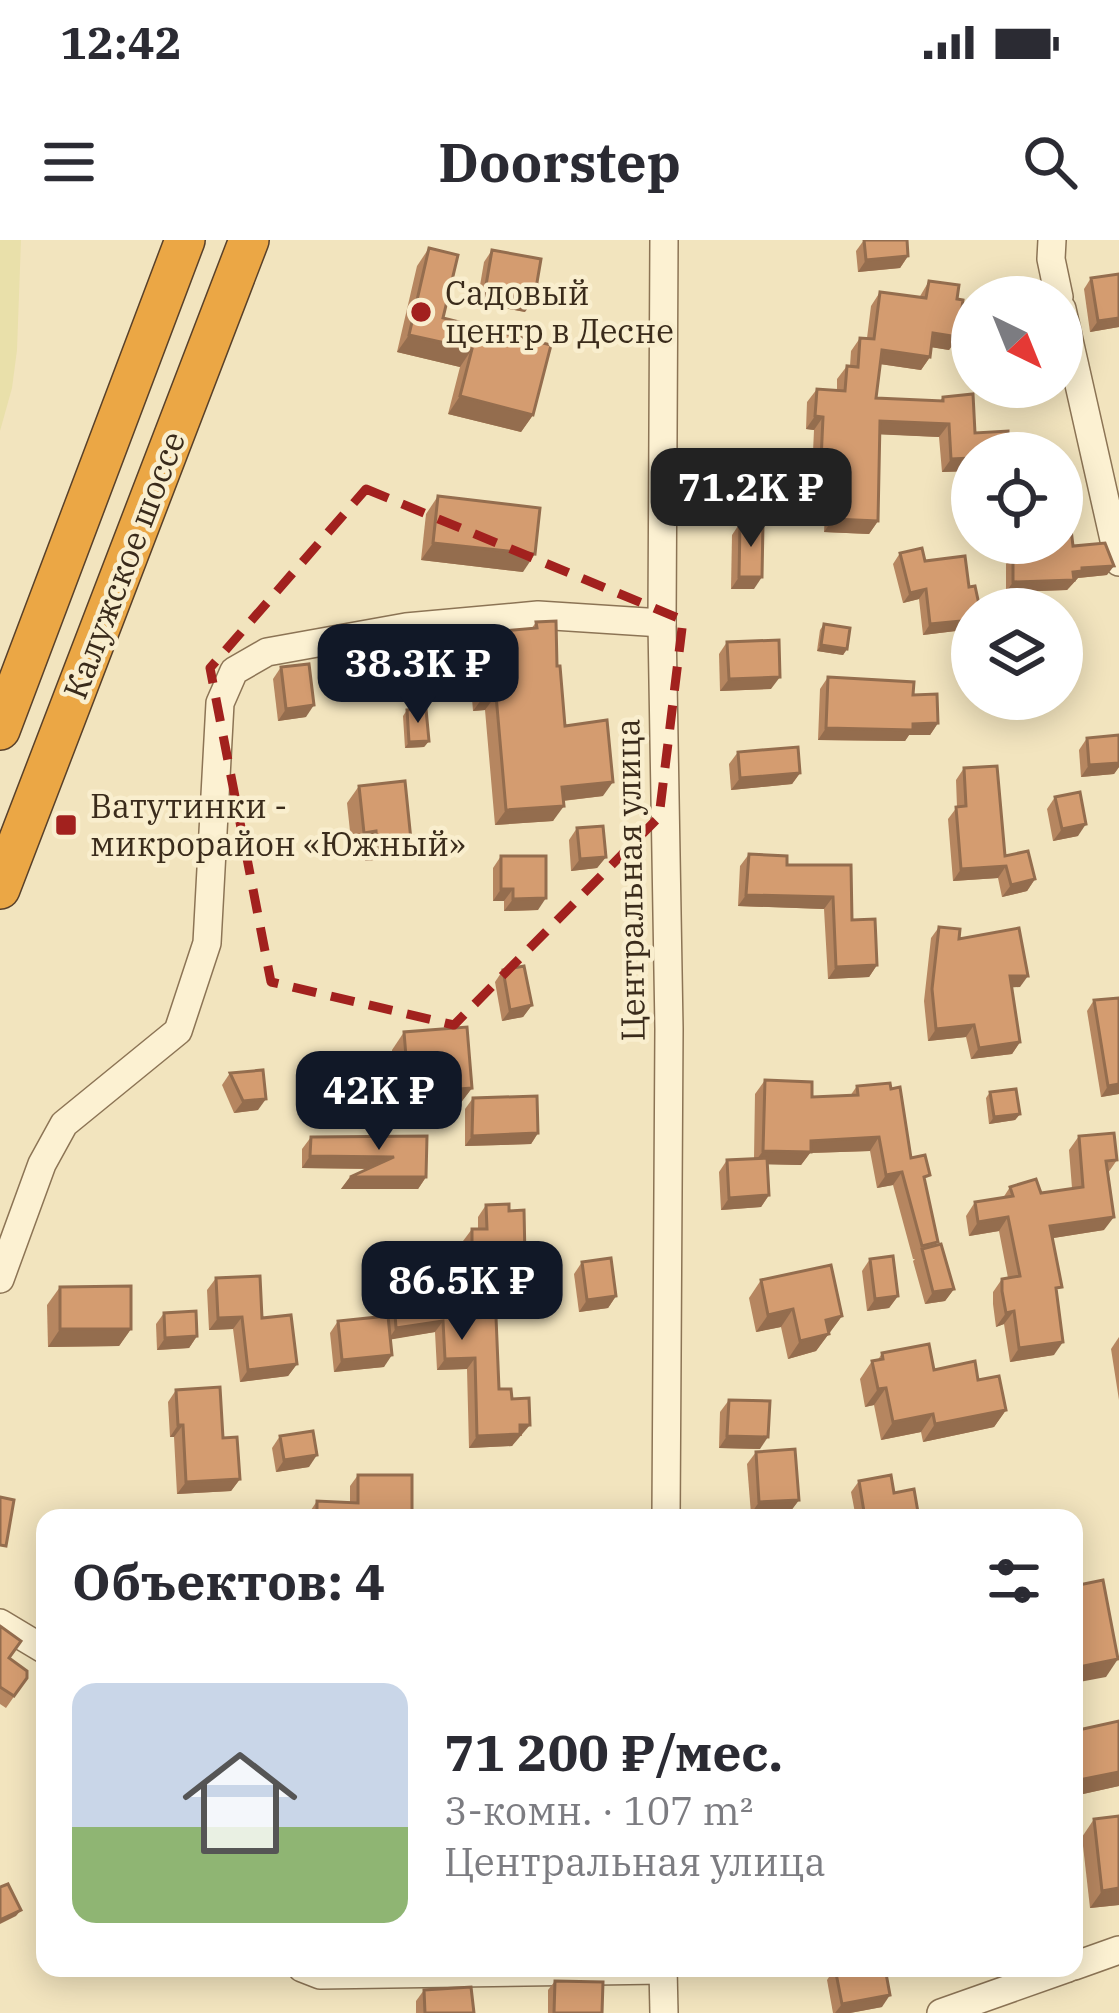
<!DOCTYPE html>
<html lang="ru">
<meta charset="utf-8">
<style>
body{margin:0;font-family:"IBM Plex Serif",serif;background:#f2f2f3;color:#2b2b33;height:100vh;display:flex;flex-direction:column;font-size:45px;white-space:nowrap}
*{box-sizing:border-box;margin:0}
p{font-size:39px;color:#7c7c81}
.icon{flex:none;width:66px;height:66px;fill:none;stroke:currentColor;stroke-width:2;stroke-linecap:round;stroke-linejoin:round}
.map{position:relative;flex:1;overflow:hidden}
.sheet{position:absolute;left:36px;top:1269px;width:1047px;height:468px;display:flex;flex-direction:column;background:#fff;border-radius:24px;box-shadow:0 6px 30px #0003}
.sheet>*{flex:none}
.needle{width:78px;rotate:137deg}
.fabs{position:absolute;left:951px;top:36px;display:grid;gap:24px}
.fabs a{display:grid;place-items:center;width:132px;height:132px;border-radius:50%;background:#fff;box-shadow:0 6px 30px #0003;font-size:60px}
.price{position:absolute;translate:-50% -102px;padding:0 27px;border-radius:24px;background:#111827;color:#fff;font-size:39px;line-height:78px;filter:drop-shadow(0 3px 6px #0008)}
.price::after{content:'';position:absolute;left:50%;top:72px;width:36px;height:27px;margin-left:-18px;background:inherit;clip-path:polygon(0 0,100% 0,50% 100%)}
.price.active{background:#222;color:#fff}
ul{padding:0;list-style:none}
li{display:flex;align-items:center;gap:36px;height:300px;padding:0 36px}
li+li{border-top:3px solid #e1e1e2}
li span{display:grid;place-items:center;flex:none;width:336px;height:240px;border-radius:24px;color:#555}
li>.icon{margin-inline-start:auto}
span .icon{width:144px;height:144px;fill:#fffc;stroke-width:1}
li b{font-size:51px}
h2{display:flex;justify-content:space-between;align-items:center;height:144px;padding:0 36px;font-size:51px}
.status{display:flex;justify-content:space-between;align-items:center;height:84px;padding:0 60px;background:#fff;direction:ltr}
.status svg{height:33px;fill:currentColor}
header{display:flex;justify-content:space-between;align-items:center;height:156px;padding:0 36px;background:#fff;font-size:54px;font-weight:700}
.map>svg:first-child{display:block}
.farmland{fill:#e9e0aa}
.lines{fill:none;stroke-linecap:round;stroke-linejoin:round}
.minor-casing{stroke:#8c7455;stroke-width:30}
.highway-casing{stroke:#59412a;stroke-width:42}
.minor{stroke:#fcf1d2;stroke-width:27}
.highway{stroke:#eba745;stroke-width:39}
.wall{fill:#b68660}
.shaded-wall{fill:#946d4e}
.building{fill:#d49c70;stroke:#946d4e;stroke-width:3}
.marked{fill:none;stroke:#a2211e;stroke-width:9;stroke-dasharray:24 15;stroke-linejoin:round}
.poi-dot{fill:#a2211e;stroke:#f9eece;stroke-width:4.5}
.labels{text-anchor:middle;stroke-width:9;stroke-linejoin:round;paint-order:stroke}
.poi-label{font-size:33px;fill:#3a2b1b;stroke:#f9eece;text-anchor:start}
.street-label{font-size:33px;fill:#3a2b1b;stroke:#f9eece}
</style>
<div class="status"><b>12:42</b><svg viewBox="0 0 49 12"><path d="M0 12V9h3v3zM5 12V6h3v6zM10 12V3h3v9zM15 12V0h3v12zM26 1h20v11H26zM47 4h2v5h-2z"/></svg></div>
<header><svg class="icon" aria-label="menu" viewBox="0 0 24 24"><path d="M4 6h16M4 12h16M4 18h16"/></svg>Doorstep<svg class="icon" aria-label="search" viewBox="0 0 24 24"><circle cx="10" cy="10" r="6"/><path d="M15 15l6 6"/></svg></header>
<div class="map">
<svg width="1119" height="1773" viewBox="0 0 1119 1773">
<rect width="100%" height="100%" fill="#f2e4be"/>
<!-- farmland -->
<polygon class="farmland" points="0,0 21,0 17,110 12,148 0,191"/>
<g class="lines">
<defs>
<g id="minor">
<polyline points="664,0 662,383 669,789 666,1278"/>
<polyline points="1052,0 1051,19 1059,57"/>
<polyline points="1062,69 1119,322"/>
<polyline points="0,1039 42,924 64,884 178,791 207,703 220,463 234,431 267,412 406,387 538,375 662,383"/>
<polyline points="0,1383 45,1410"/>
<polyline points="1074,1726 1119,1710"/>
<polyline points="302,1728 320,1735 663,1730"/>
<polyline points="663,1728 664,1773"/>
<polyline points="941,1773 1068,1728"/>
</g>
<g id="highway">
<polyline points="0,490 185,0"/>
<polyline points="0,649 249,0"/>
</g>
</defs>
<!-- minor casing -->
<use href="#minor" class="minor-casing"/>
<!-- highway casing -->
<use href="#highway" class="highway-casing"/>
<!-- minor -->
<use href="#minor" class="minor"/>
<!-- highway -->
<use href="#highway" class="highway"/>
</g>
<!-- wall -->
<g class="wall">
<polygon points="864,0 908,16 900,28 858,32 856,11"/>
<polygon points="429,8 443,78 533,175 521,192 448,174 460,127 397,112 417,26"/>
<polygon points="492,10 525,72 477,63 484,22"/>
<polygon points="1091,38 1119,87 1090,92 1084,49"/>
<polygon points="929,41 957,59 958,97 949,110 931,107 930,117 921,130 880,124 876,158 940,161 943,157 972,213 972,231 942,232 939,197 880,194 878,281 869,294 824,292 826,256 811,256 814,190 806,189 807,162 817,149 837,150 837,139 847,126 850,126 851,111 860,98 867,98 871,66 880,52 919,58"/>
<polygon points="733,219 753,248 732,250 729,225"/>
<polygon points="438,256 523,332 421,320 426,274"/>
<polygon points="740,283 754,349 731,349 732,295"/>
<polygon points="1031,303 1062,303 1073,306 1107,335 1078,338 1067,350 1006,352 1006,324 1013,314 1032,314"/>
<polygon points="900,313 925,321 972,369 972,389 923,395 919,359 903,363 893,324"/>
<polygon points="536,382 557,426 565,486 603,556 563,561 553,581 495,585 485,470 473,471 468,408 478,393 532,388"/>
<polygon points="824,384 847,409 843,415 817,411 820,390"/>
<polygon points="727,402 771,449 720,451 719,414"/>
<polygon points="281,427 306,477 278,481 273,439"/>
<polygon points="828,437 913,455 938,483 930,495 909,495 905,501 818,500 820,449"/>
<polygon points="407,470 429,501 424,507 405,508 403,476"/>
<polygon points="1119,495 1119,527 1114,534 1081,537 1079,510 1087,498"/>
<polygon points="738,512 800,533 792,544 731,550 729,524"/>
<polygon points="964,528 1005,616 1035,639 1027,651 1002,657 998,638 953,641 948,579 957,567 956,540"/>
<polygon points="359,546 411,600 399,617 365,621 364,609 352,610 347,563"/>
<polygon points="1055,557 1078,596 1053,601 1047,569"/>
<polygon points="577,588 606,617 597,628 571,631 569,600"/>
<polygon points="749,614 787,625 851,625 852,680 877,725 869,737 828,739 824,669 738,666 740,626"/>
<polygon points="501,616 538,670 504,671 504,661 493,661 493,628"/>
<polygon points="939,687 959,699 1020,747 1012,747 1020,802 1012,814 971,819 966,797 928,801 924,761 931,698"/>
<polygon points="503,730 532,765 523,777 502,781 495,742"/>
<polygon points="1094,760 1119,854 1101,857 1087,771"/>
<polygon points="404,792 472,848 459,865 397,871 392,810"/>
<polygon points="230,833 258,870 234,873 222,845"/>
<polygon points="765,840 812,857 850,856 857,846 891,849 911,918 925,943 936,1006 954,1049 945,1061 925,1064 913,1021 915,1019 913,1019 893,945 877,948 870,911 810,913 801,925 767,924 769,955 761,967 721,970 719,932 727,920 754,918 755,854"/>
<polygon points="990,852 1020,874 1015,880 989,884 986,858"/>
<polygon points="473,858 538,893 531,904 465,906 465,869"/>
<polygon points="1079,896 1117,920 1108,933 1104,990 1053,998 1057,1055 1054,1115 1010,1122 1004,1084 996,1087 993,1064 993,1052 1002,1039 1008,1038 999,991 969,996 966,976 975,962 1003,958 1010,947 1041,953 1072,948 1069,910"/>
<polygon points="311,897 426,937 418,949 341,949 350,937 367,929 302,928 302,909"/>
<polygon points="486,965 517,1029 464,1030 463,1001 472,989 478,989 478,977"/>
<polygon points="870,1019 898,1056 889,1068 867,1071 862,1031"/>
<polygon points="582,1022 616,1056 608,1068 579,1072 574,1034"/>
<polygon points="392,1031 426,1039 471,1078 499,1149 512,1159 522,1196 518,1196 512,1206 469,1208 467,1129 437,1130 435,1092 390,1099 384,1127 334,1132 330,1093 338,1081 386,1076 384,1043"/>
<polygon points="216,1038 262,1078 297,1124 288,1136 240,1142 233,1089 209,1090 207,1050"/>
<polygon points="761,1040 842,1076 816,1111 788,1119 781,1087 756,1092 749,1058"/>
<polygon points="60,1047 131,1089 119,1106 48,1107 47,1065"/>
<polygon points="164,1073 197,1096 189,1108 157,1110 156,1084"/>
<polygon points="1119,1097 1119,1160 1111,1109"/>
<polygon points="882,1113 934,1130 978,1140 1006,1170 994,1187 923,1202 921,1192 881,1200 874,1165 865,1167 860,1139 872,1121 878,1120"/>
<polygon points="176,1150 240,1239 231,1251 177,1254 174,1197 170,1197 168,1162"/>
<polygon points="729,1160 760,1209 719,1208 720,1172"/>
<polygon points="280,1196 309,1227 276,1232 272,1208"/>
<polygon points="756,1212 799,1260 790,1272 751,1274 747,1224"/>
<polygon points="358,1235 412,1278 309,1278 309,1273 317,1261 350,1263 350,1246"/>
<polygon points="859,1241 894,1253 919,1278 856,1278 851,1252"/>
<polygon points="45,1299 45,1332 42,1332"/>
<polygon points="0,1386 9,1418 27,1438 6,1468 0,1464"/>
<polygon points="1074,1491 1119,1546 1074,1556"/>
<polygon points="1094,1579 1119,1665 1090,1668 1082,1597"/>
<polygon points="835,1728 882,1767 850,1773 833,1773 827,1740"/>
<polygon points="555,1741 602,1773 548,1773 548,1750"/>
<polygon points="424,1750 474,1773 416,1773 416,1761"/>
</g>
<!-- shaded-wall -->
<g class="shaded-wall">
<polygon points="908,16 900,28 858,32 866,20"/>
<polygon points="485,51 534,60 525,72 477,63"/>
<polygon points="1119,78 1119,87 1090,92 1098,81"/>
<polygon points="933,93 958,97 949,110 924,106"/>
<polygon points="409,95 472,109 460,127 397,112"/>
<polygon points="882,110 930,117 921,130 873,123"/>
<polygon points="460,156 533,175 521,192 448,174"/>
<polygon points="815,176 823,177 814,190 806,189"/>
<polygon points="880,181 949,184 939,197 871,194"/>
<polygon points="972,218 972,231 942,232 951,219"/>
<polygon points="757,242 753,248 732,250 736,244"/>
<polygon points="820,243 835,243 826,256 811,256"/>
<polygon points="833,279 878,281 869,294 824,292"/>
<polygon points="433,303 535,314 523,332 421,320"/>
<polygon points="1114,326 1107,335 1078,338 1067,350 1006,352 1013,342 1073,332 1082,328"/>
<polygon points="739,337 762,337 754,349 731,349"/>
<polygon points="926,349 919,359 903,363 910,353"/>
<polygon points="972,380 972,389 923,395 930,384"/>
<polygon points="821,405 847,409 843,415 817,411"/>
<polygon points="780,437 771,449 720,451 729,439"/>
<polygon points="496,455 485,470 473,471 484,456"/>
<polygon points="314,465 306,477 278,481 286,469"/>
<polygon points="938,483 930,495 909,495 905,501 818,500 826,488"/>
<polygon points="429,501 424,507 405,508 409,502"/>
<polygon points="1119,523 1119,527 1114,534 1081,537 1089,525"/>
<polygon points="800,533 792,544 731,550 740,538"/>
<polygon points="613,542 603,556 552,562 562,547"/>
<polygon points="564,566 553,581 495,585 506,570"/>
<polygon points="1086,584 1078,596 1053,601 1062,589"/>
<polygon points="376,591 364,609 352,610 364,593"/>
<polygon points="411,600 399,617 365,621 377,603"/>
<polygon points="606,617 597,628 571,631 580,619"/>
<polygon points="1006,626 998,638 953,641 961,629"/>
<polygon points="1035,639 1027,651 1002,657 1011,645"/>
<polygon points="501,649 513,649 504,661 493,661"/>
<polygon points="746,655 833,657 824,669 738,666"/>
<polygon points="546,658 538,670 504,671 513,659"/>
<polygon points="877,725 869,737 828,739 836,727"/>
<polygon points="1010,736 1028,736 1020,747 1002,748"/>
<polygon points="532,765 523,777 502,781 510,770"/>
<polygon points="974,785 966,797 928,801 936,789"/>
<polygon points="1020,802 1012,814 971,819 979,808"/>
<polygon points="1119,844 1119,854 1101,857 1108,846"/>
<polygon points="472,848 459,865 397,871 409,853"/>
<polygon points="266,859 258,870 234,873 243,861"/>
<polygon points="1020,874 1015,880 989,884 994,877"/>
<polygon points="538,893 531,904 465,906 472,896"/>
<polygon points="879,897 870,911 810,913 801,925 753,924 763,911 811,901"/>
<polygon points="310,916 394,917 385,929 302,928"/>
<polygon points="902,932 893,945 877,948 886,935"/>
<polygon points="350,937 426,937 418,949 341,949"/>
<polygon points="769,955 761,967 721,970 729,958"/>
<polygon points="1008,977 999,991 969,996 978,982"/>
<polygon points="1114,977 1104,990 1041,1000 1050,986"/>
<polygon points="525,1017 517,1029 464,1030 472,1018"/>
<polygon points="954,1049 945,1061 925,1064 933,1052"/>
<polygon points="616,1056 608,1068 579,1072 587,1060"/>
<polygon points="898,1056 889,1068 867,1071 875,1059"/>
<polygon points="793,1069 781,1087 756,1092 768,1075"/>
<polygon points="1014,1071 1004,1084 996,1087 1006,1073"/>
<polygon points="842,1076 816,1111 788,1119 800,1101 826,1080"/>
<polygon points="242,1077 233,1089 209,1090 218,1078"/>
<polygon points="443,1081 435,1092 388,1100 396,1088"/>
<polygon points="60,1089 131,1089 119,1106 48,1107"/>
<polygon points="197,1096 189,1108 157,1110 165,1098"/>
<polygon points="1063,1102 1054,1115 1010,1122 1019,1108"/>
<polygon points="392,1115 384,1127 334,1132 342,1120"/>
<polygon points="475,1118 467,1129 437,1130 445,1119"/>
<polygon points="297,1124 288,1136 240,1142 248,1130"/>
<polygon points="886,1148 874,1165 865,1167 878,1149"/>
<polygon points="1006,1170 994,1187 923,1202 935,1184"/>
<polygon points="933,1174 921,1192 881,1200 893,1182"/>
<polygon points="178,1185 183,1185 174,1197 170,1197"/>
<polygon points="520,1185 530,1185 512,1206 469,1208 477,1196"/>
<polygon points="727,1196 768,1197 760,1209 719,1208"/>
<polygon points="317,1215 309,1227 276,1232 284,1220"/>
<polygon points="240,1239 231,1251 177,1254 186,1242"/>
<polygon points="799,1260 790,1272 751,1274 759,1262"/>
<polygon points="1118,1419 1106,1437 1074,1443 1074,1428"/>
<polygon points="1119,1532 1119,1546 1074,1556 1074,1547 1079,1540"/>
<polygon points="1119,1648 1119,1665 1090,1668 1102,1651"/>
<polygon points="21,1670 16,1676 0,1684 0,1680"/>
<polygon points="124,1728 145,1728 119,1734"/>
<polygon points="890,1755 882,1767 850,1773 835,1773 842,1764"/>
</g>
<!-- building -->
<g class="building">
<polygon points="864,0 907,0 908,16 866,20"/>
<polygon points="429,8 458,15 443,78 551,105 533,175 460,156 472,109 409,95"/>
<polygon points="492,10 541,19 534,60 485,51"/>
<polygon points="1119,34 1119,78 1098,81 1091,38"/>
<polygon points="929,41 959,45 957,59 963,60 958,97 933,93 930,117 882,110 876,158 943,161 943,157 973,154 975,193 1008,191 1008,213 972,213 972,218 951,219 949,184 880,181 878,281 833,279 835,243 820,243 823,177 815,176 817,149 845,151 847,126 858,127 860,98 874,99 880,52 926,58"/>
<polygon points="1062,84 1069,122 1062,124"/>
<polygon points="754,217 757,242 736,244 733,219"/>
<polygon points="1062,247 1066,247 1073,306 1105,303 1114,326 1082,328 1082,331 1073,332 1074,340 1013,342 1013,314 1040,313 1039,303 1062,303"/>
<polygon points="438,256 540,268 535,314 433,303"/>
<polygon points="740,283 763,283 762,337 739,337"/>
<polygon points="922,308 925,321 965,316 969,347 975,346 980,369 972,369 972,380 930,384 926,349 910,353 900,313"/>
<polygon points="556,381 557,426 560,426 565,486 607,480 613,542 562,547 564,566 506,570 496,455 484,456 478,393 537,388 536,382"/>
<polygon points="824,384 850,388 847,409 821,405"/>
<polygon points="779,400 780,437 729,439 727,402"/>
<polygon points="309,424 314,465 286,469 281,427"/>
<polygon points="828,437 914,442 913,455 937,454 938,483 913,484 913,490 826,488"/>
<polygon points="426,469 429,501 409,502 407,470"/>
<polygon points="1119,495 1119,523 1089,525 1087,498"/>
<polygon points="798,507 800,533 740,538 738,512"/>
<polygon points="997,526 1005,616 1028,611 1035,639 1011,645 1006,626 961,629 956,567 966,566 964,528"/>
<polygon points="405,541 411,600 377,603 376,591 364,593 359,546"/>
<polygon points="1080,552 1086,584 1062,589 1055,557"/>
<polygon points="603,586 606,617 580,619 577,588"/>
<polygon points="749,614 787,616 787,625 851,625 852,680 875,679 877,725 836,727 833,657 746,655"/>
<polygon points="501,616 546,616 546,658 513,659 513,649 501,649"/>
<polygon points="939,687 960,689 959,699 1019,688 1028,736 1010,736 1020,802 979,808 974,785 936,789 932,749"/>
<polygon points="524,726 532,765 510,770 503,730"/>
<polygon points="1119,758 1119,844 1108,846 1094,760"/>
<polygon points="467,787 472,848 409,853 404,792"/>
<polygon points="263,830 266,859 243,861 230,833"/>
<polygon points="765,840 812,842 812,857 858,855 857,846 890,843 891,849 900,847 911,918 925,915 930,935 924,937 938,1002 922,1006 902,932 886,935 879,897 811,901 811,912 763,911"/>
<polygon points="1016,849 1020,874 994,877 990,852"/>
<polygon points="537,856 538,893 472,896 473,858"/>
<polygon points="1114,893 1117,920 1106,921 1114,977 1050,986 1062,1047 1056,1048 1063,1102 1019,1108 1014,1071 1006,1073 1002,1051 1002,1039 1020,1036 1008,977 978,982 975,962 1013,956 1010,947 1036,939 1041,953 1083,947 1079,896"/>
<polygon points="427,896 426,937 350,937 394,917 310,916 311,897"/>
<polygon points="767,918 769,955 729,958 727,920"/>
<polygon points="509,964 509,971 524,970 525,1017 472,1018 472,989 487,989 486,965"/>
<polygon points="941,1004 954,1049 933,1052 922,1009"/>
<polygon points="893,1016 898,1056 875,1059 870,1019"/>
<polygon points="611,1018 616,1056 587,1060 582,1022"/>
<polygon points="831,1025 842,1076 826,1080 829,1094 800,1101 793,1069 768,1075 761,1040"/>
<polygon points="425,1028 426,1039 464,1034 471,1078 496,1077 499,1149 511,1149 512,1159 529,1158 530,1185 520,1185 520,1194 477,1196 475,1118 445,1119 443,1081 396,1088 392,1031"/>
<polygon points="260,1036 262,1078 291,1075 297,1124 248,1130 242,1077 218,1078 216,1038"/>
<polygon points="131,1046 131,1089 60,1089 60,1047"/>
<polygon points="196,1071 197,1096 165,1098 164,1073"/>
<polygon points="388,1076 392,1115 342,1120 338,1081"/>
<polygon points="929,1104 934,1130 975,1121 978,1140 999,1136 1006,1170 935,1184 933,1174 893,1182 886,1148 878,1149 872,1121 883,1119 882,1113"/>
<polygon points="220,1147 223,1198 237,1197 240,1239 186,1242 183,1185 178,1185 176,1150"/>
<polygon points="729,1160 770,1161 768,1197 727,1196"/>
<polygon points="313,1191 317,1215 284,1220 280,1196"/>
<polygon points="795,1209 799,1260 759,1262 756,1212"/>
<polygon points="358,1235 412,1235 412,1278 317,1278 317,1261 358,1263"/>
<polygon points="891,1235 894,1253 914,1249 919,1278 865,1278 859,1241"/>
<polygon points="0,1257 14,1260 6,1306 0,1305"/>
<polygon points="609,1272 609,1278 586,1278 585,1274"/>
<polygon points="1103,1340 1118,1419 1074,1428 1074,1346"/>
<polygon points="0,1386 21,1401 9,1418 27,1431 27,1438 14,1456 0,1447"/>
<polygon points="1119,1481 1119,1532 1079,1540 1074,1516 1074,1491"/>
<polygon points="1119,1576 1119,1648 1102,1651 1094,1579"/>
<polygon points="8,1644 21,1670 0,1680 0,1647"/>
<polygon points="835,1728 885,1728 890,1755 842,1764"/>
<polygon points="555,1741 603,1742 602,1773 554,1773"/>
<polygon points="471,1747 474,1773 425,1773 424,1750"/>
</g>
<!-- marked area -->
<path class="marked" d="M366,249l317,131 -24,197 -205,208 -183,-43 -61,-314z"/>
<!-- markers -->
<g class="poi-dot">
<circle cx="421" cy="72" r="12"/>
<rect x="54" y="573" width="24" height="24" rx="6"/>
</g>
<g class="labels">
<!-- poi labels -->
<g class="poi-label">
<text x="445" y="65">Садовый<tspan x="445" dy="38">центр в Десне</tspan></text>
<text x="90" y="578">Ватутинки -<tspan x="90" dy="38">микрорайон «Южный»</tspan></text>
</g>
<!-- street labels -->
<g class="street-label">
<text transform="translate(124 325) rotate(-69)" y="12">Калужское шоссе</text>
<text transform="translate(630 640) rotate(-91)" y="12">Центральная улица</text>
</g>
</g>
</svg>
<div class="fabs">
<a><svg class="needle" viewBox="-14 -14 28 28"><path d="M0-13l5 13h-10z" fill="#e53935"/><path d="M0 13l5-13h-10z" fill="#7c7c81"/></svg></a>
<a><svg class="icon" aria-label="locate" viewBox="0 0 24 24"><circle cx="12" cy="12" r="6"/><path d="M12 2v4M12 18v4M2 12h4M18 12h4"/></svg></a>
<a><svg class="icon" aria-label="layers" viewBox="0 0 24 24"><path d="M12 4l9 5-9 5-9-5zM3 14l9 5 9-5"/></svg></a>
</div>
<b class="price active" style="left:751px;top:310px">71.2K ₽</b>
<b class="price" style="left:418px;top:486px">38.3K ₽</b>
<b class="price" style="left:379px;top:913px">42K ₽</b>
<b class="price" style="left:462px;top:1103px">86.5K ₽</b>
<section class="sheet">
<h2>Объектов: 4<svg class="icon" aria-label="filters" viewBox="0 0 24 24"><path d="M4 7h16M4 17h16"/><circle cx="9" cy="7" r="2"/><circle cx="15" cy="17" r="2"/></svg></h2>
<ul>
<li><span style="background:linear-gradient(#c9d6e8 60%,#8fb573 0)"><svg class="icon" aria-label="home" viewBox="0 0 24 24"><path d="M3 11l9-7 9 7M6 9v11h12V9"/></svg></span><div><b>71 200 ₽/мес.</b><p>3-комн. · 107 m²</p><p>Центральная улица</p></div></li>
</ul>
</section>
</div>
